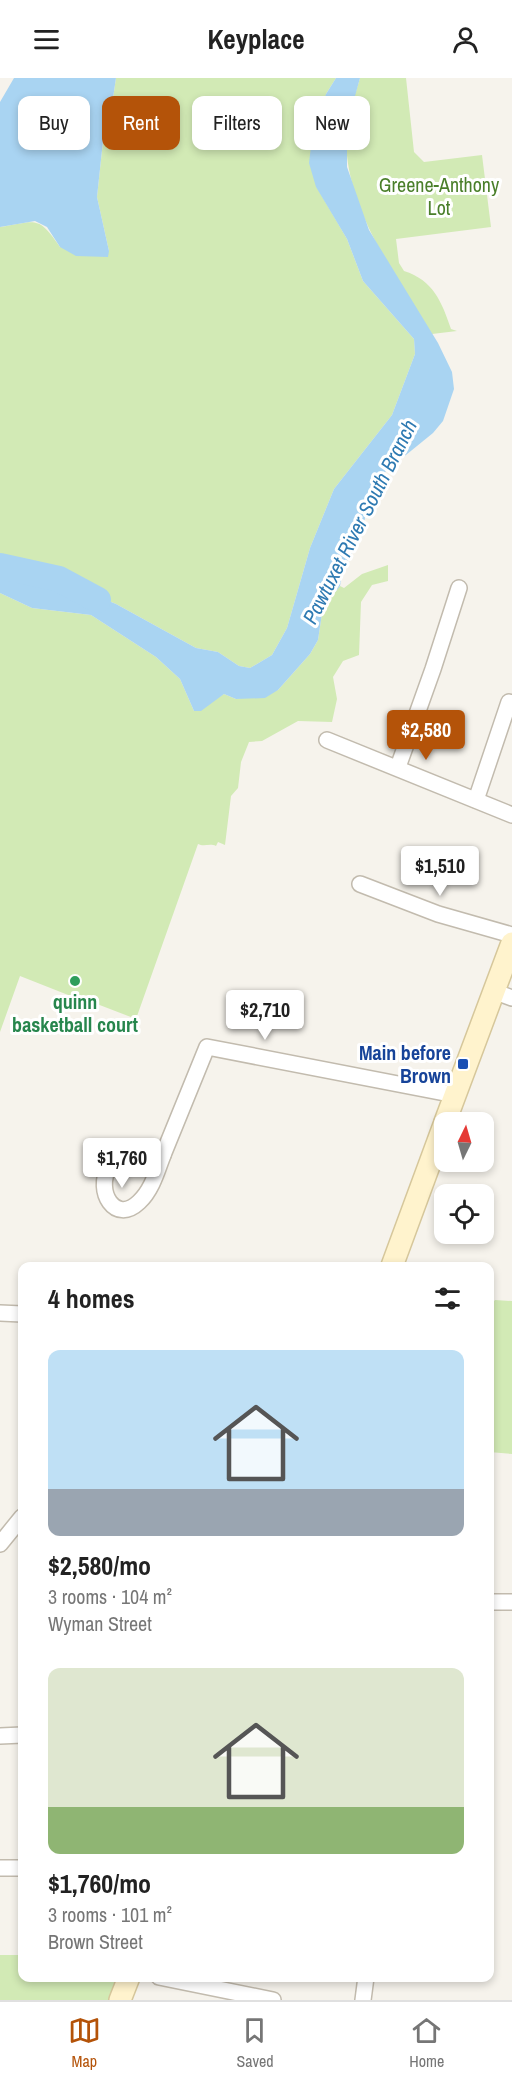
<!DOCTYPE html>
<meta charset="utf-8">
<style>
body{margin:0;font-family:"Archivo Narrow",sans-serif;background:#f6f6f6;color:#222;height:100vh;display:flex;flex-direction:column;font-size:22px;white-space:nowrap}
*{box-sizing:border-box;margin:0}
p{font-size:20px;color:#767676}
.icon{flex:none;width:33px;height:33px;fill:none;stroke:currentColor;stroke-width:2;stroke-linecap:round;stroke-linejoin:round}
.map{position:relative;flex:1;overflow:hidden}
.sheet{position:absolute;left:18px;top:1184px;width:476px;height:720px;display:flex;flex-direction:column;background:#fff;border-radius:12px;box-shadow:0 3px 9px #0003}
.sheet>*{flex:none}
.banner{position:absolute;left:18px;top:18px;width:477px;height:54px;display:flex;gap:12px}
.needle{width:39px;rotate:5deg}
.fabs{position:absolute;left:434px;top:1034px;display:grid;gap:12px}
.fabs a{display:grid;place-items:center;width:60px;height:60px;border-radius:12px;background:#fff;box-shadow:0 3px 9px #0003;font-size:30px}
.price{position:absolute;translate:-50% -51px;padding:0 14px;border-radius:6px;background:#fff;color:#222;font-size:20px;line-height:39px;filter:drop-shadow(0 2px 3px #0008)}
.price::after{content:'';position:absolute;left:50%;top:36px;width:18px;height:14px;margin-left:-9px;background:inherit;clip-path:polygon(0 0,100% 0,50% 100%)}
.price.on{background:#b45309;color:#fff}
ul{padding:0;list-style:none}
li{display:grid;align-content:center;gap:12px;height:318px;padding:0 30px}
li span{display:grid;place-items:center;height:186px;border-radius:12px;color:#555}
li>.icon{margin-inline-start:auto}
span .icon{width:108px;height:108px;fill:#fffc;stroke-width:1}
li b{font-size:26px}
h2{display:flex;justify-content:space-between;align-items:center;height:72px;padding:0 30px;font-size:26px}
.pill{padding:0 21px;border-radius:12px;background:#fff;box-shadow:0 3px 9px #0003;font-size:21px;line-height:54px}
.pill.on{background:#b45309;color:#fff}
header{display:flex;justify-content:space-between;align-items:center;height:78px;padding:0 30px;background:#fff;font-size:27px;font-weight:800}
.tab-bar{display:flex;justify-content:space-around;align-items:center;height:84px;border-top:2px solid #e0e0e0;background:#fff;font-size:16px;color:#767676}
.tab-bar a{display:grid;justify-items:center;gap:3px}
.tab-bar .on{color:#b45309}
.map>svg:first-child{display:block}
.green{fill:#d2eab5}
.water{fill:#a9d4f2}
.lines{fill:none;stroke-linecap:round;stroke-linejoin:round}
.river{stroke:#a9d4f2;stroke-width:26}
.minor-casing{stroke:#c2bbae;stroke-width:18}
.secondary-casing{stroke:#d6c79b;stroke-width:24}
.minor{stroke:#fff;stroke-width:15}
.secondary{stroke:#fff3cd;stroke-width:21}
.leisure-dot{fill:#2e9e5b;stroke:#fff;stroke-width:2}
.transit-dot{fill:#1a4fb4;stroke:#fff;stroke-width:2}
.labels{text-anchor:middle;stroke-width:6;stroke-linejoin:round;paint-order:stroke}
.park-label{font-size:20px;fill:#4a7f2a;stroke:#fff}
.leisure-label{font-size:20px;font-weight:bold;fill:#27864d;stroke:#fff}
.transit-label{font-size:20px;font-weight:bold;fill:#164399;stroke:#fff;text-anchor:end}
.water-label{font-size:21px;font-style:italic;fill:#2e7ab2;stroke:#fff}
</style>
<header><svg class="icon" aria-label="menu" viewBox="0 0 24 24"><path d="M4 6h16M4 12h16M4 18h16"/></svg>Keyplace<svg class="icon" aria-label="person" viewBox="0 0 24 24"><circle cx="12" cy="8" r="4"/><path d="M4 21q1-7 8-7t8 7"/></svg></header>
<div class="map">
<svg width="512" height="1922" viewBox="0 0 512 1922">
<rect width="100%" height="100%" fill="#f6f3ec"/>
<!-- green -->
<g class="green">
<path d="M116,0h220l-10,16 -10,92 31,53 16,42 51,58 1,15 -23,61 -58,74 -24,59 -23,80 -15,27 -22,13 -11,-2 -21,-14 -22,-4 -80,-44 -116,-48v-329c37,-6 38,-12 60,20l49,4 -12,-54 6,-56 6,-16z"/>
<path d="M360,0h46l8,74 10,10 58,-7 9,72 -95,12 3,24 5,8c29,9 38,31 47,58l6,2 -25,3c-37,-59 -93,-134 -85,-208 1,-15 9,-33 13,-48z"/>
<path d="M388,487v16l-16,4 -11,17 -2,53 -16,6 -10,16 4,22 -5,23 -34,-1 -36,20 -13,1 -8,20 -3,26 -7,8 -6,49 -7,-3 -2,4c-6,-3 -12,1 -18,-2l-62,175 -39,-15 -1,2 -76,-30 -20,56v-439l32,15 59,7 65,42 24,22 14,32 30,-17 12,5 42,-9 32,-36 8,-14 5,-33 17,-21 4,2 18,-14z"/>
<polygon points="495,1222 512,1223 512,1376 489,1374 489,1229"/>
<polygon points="0,1877 22,1877 22,1899 126,1899 119,1922 0,1922"/>
</g>
<!-- water -->
<g class="water">
<polygon points="14,0 116,0 109,47 103,63 97,119 109,173 108,179 76,178 60,169 47,149 35,143 0,149 0,24"/>
<polygon points="336,0 360,0 347,47 347,89 369,152 438,265 452,294 454,311 443,343 433,355 385,394 371,414 360,462 343,490 340,508 323,529 318,562 310,576 278,612 265,620 236,621 224,616 201,633 194,633 180,601 156,579 91,537 32,530 0,515 0,478 116,526 196,570 218,574 239,588 250,590 272,577 287,550 310,470 334,411 392,337 415,276 414,261 363,203 347,161 316,109 309,85 313,51 326,16"/>
</g>
<g class="lines">
<!-- river -->
<polyline class="river" points="0,488 59,501 98,522"/>
<defs>
<g id="minor">
<polyline points="327,662 512,737"/>
<polyline points="398,689 433,591 459,510"/>
<polyline points="476,722 509,624"/>
<polyline points="360,806 438,836 512,857"/>
<polyline points="493,913 512,920"/>
<path d="M157,1077h6c-6,16 -11,35 -24,47 -24,23 -44,-11 -30,-35l26,-11z"/>
<polyline points="163,1077 207,969 455,1017"/>
<polyline points="0,1235 22,1236"/>
<polyline points="0,1466 22,1439"/>
<polyline points="489,1524 512,1524"/>
<polyline points="0,1658 22,1657"/>
<polyline points="0,1790 22,1790"/>
<polyline points="159,1899 273,1922"/>
<polyline points="363,1922 366,1899"/>
</g>
<g id="secondary">
<polyline points="445,1044 512,865"/>
<polyline points="392,1188 444,1047"/>
<polyline points="120,1922 129,1899"/>
</g>
</defs>
<!-- minor casing -->
<use href="#minor" class="minor-casing"/>
<!-- secondary casing -->
<use href="#secondary" class="secondary-casing"/>
<!-- minor -->
<use href="#minor" class="minor"/>
<!-- secondary -->
<use href="#secondary" class="secondary"/>
</g>
<!-- markers -->
<circle class="leisure-dot" cx="75" cy="903" r="6"/>
<rect class="transit-dot" x="457" y="980" width="12" height="12" rx="3"/>
<g class="labels">
<!-- park labels -->
<g class="park-label">
<text x="439" y="114">Greene-Anthony<tspan x="439" dy="23">Lot</tspan></text>
</g>
<!-- leisure labels -->
<g class="leisure-label">
<text x="75" y="931">quinn<tspan x="75" dy="23">basketball court</tspan></text>
</g>
<!-- transit labels -->
<g class="transit-label">
<text x="451" y="982">Main before<tspan x="451" dy="23">Brown</tspan></text>
</g>
<!-- water labels -->
<g class="water-label">
<text transform="translate(360 444) rotate(-63)" y="7">Pawtuxet River South Branch</text>
</g>
</g>
</svg>
<div class="fabs">
<a><svg class="needle" viewBox="-14 -14 28 28"><path d="M0-13l5 13h-10z" fill="#e53935"/><path d="M0 13l5-13h-10z" fill="#767676"/></svg></a>
<a><svg class="icon" aria-label="locate" viewBox="0 0 24 24"><circle cx="12" cy="12" r="6"/><path d="M12 2v4M12 18v4M2 12h4M18 12h4"/></svg></a>
</div>
<b class="price on" style="left:426px;top:683px">$2,580</b>
<b class="price" style="left:440px;top:819px">$1,510</b>
<b class="price" style="left:265px;top:963px">$2,710</b>
<b class="price" style="left:122px;top:1111px">$1,760</b>
<div class="banner">
<a class="pill">Buy</a>
<a class="pill on">Rent</a>
<a class="pill">Filters</a>
<a class="pill">New</a>
</div>
<section class="sheet">
<h2>4 homes<svg class="icon" aria-label="filters" viewBox="0 0 24 24"><path d="M4 7h16M4 17h16"/><circle cx="9" cy="7" r="2"/><circle cx="15" cy="17" r="2"/></svg></h2>
<ul>
<li><span style="background:linear-gradient(#bfe0f5 75%,#9aa5b1 0)"><svg class="icon" aria-label="home" viewBox="0 0 24 24"><path d="M3 11l9-7 9 7M6 9v11h12V9"/></svg></span><div><b>$2,580/mo</b><p>3 rooms · 104 m²</p><p>Wyman Street</p></div></li>
<li><span style="background:linear-gradient(#dfe7d0 75%,#8fb573 0)"><svg class="icon" aria-label="home" viewBox="0 0 24 24"><path d="M3 11l9-7 9 7M6 9v11h12V9"/></svg></span><div><b>$1,760/mo</b><p>3 rooms · 101 m²</p><p>Brown Street</p></div></li>
</ul>
</section>
</div>
<nav class="tab-bar">
<a class="on"><svg class="icon" aria-label="map" viewBox="0 0 24 24"><path d="M3 6l6-2 6 2 6-2v14l-6 2-6-2-6 2zM9 4v14M15 6v14"/></svg>Map</a>
<a><svg class="icon" aria-label="saved" viewBox="0 0 24 24"><path d="M7 4h10v16l-5-4-5 4z"/></svg>Saved</a>
<a><svg class="icon" aria-label="home" viewBox="0 0 24 24"><path d="M3 11l9-7 9 7M6 9v11h12V9"/></svg>Home</a>
</nav>
